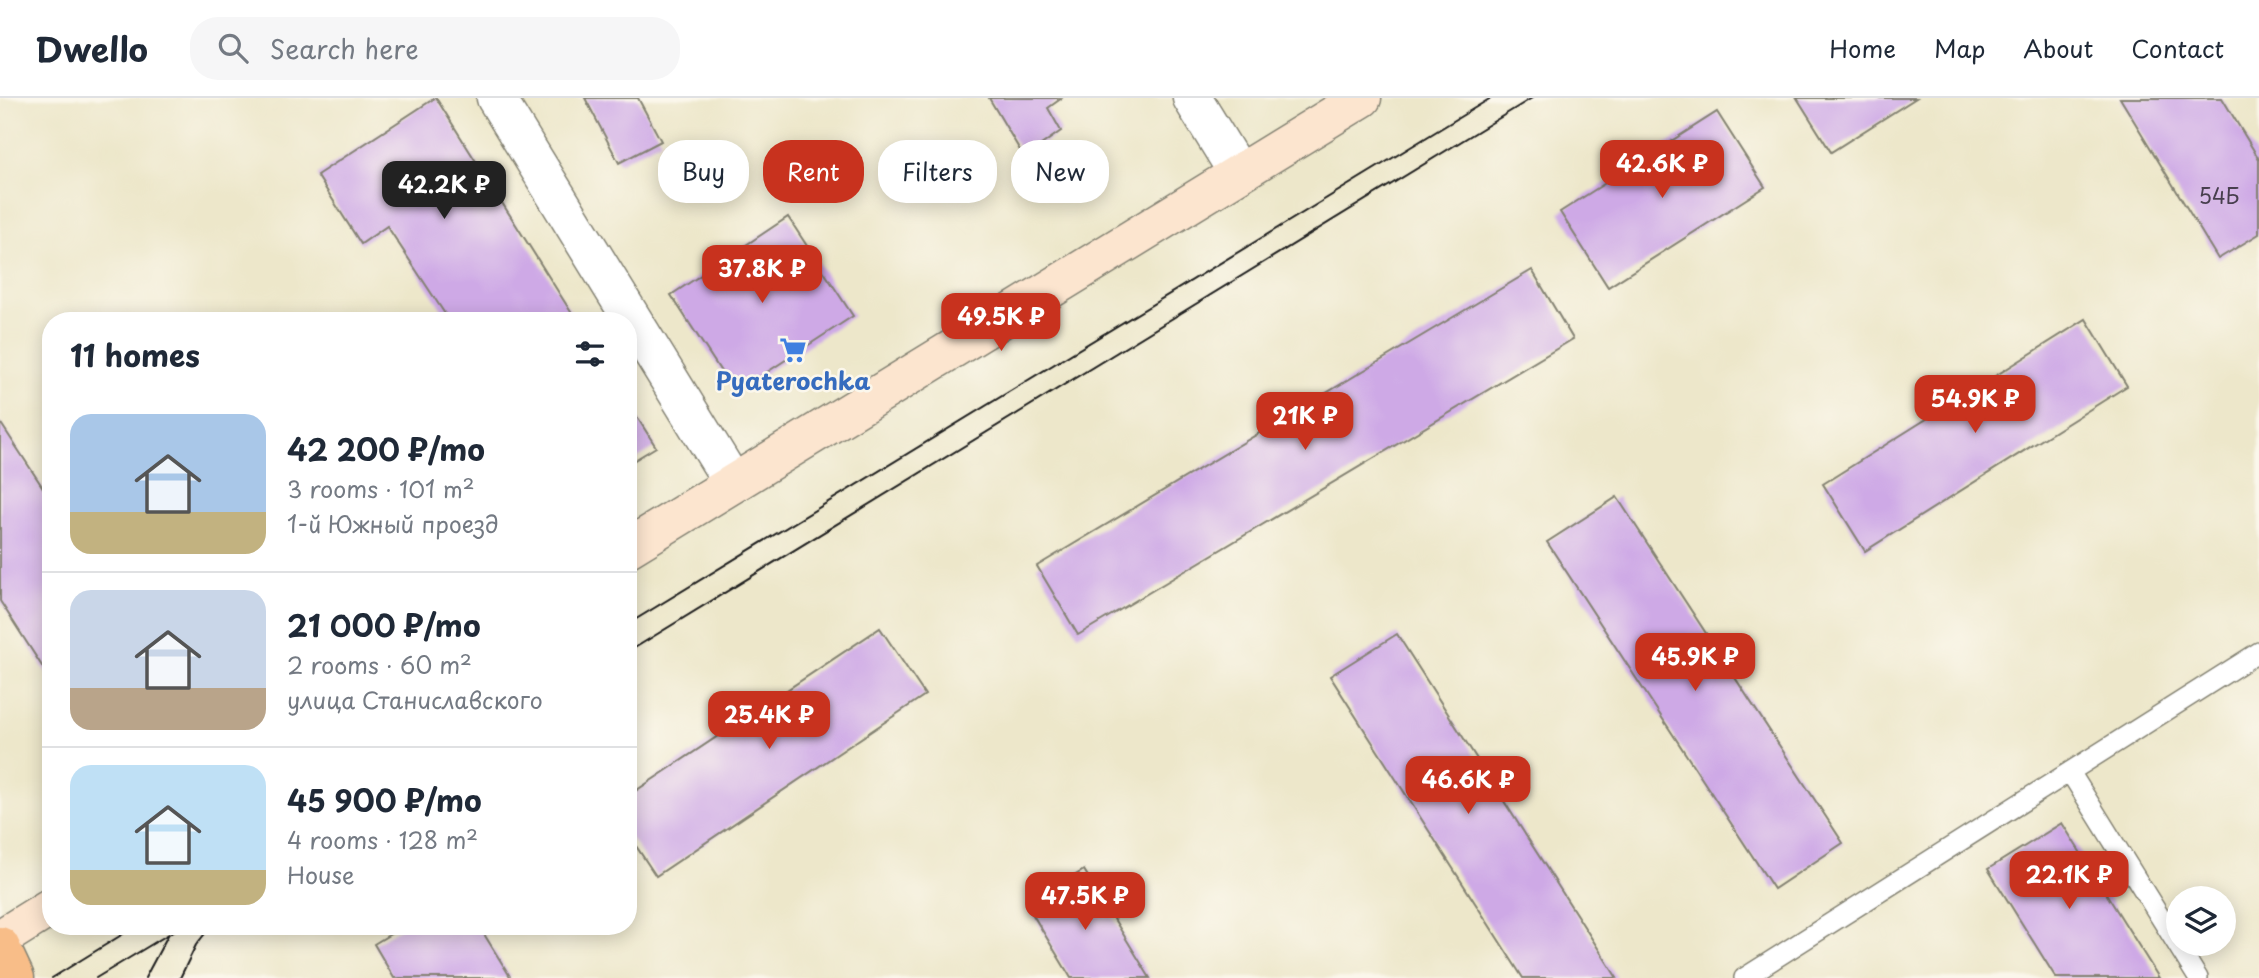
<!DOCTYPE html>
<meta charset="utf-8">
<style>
body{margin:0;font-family:"Playpen Sans",sans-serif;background:#f6f6f7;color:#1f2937;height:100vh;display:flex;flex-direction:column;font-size:26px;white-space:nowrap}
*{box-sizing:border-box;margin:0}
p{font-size:23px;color:#747a83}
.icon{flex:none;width:38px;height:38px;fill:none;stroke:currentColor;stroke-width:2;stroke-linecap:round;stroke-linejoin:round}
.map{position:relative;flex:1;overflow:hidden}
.side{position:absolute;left:42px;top:214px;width:595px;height:623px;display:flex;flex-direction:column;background:#fff;border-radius:28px;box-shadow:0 4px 18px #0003}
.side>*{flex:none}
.top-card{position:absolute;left:658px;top:42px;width:665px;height:63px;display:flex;gap:14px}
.tools{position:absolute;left:2166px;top:788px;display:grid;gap:14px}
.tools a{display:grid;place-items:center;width:70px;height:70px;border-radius:50%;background:#fff;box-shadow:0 4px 18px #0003;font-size:35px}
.price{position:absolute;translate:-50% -60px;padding:0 16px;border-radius:14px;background:#c8321e;color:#fff;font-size:23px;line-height:46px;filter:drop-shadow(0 2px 4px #0008)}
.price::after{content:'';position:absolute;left:50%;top:42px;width:21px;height:16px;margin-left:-10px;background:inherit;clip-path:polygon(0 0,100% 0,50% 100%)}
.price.on{background:#222;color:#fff}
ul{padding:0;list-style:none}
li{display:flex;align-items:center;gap:21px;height:175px;padding:0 28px}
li+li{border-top:2px solid #e0e1e3}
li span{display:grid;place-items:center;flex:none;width:196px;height:140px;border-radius:21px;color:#555}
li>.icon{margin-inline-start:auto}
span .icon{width:84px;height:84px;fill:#fffc;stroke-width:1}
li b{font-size:30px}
h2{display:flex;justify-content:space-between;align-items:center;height:84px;padding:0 28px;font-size:30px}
.tag{padding:0 24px;border-radius:28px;background:#fff;box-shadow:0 4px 18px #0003;font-size:24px;line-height:63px}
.tag.on{background:#c8321e;color:#fff}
header{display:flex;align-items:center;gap:42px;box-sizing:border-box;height:98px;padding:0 35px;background:#fff;border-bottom:2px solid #e0e1e3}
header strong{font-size:33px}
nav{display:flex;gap:38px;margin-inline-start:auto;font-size:24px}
.search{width:490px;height:63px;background:#f6f6f7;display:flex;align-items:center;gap:18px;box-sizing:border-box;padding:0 24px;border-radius:28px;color:#747a83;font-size:26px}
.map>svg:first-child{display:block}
.building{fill:#cea9e6}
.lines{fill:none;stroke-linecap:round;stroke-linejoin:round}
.service-casing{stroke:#848273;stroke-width:22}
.minor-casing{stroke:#848273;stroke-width:41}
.secondary-casing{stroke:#848273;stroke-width:41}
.primary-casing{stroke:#848273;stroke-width:41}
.service{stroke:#fff;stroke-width:19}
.minor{stroke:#fff;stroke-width:38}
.secondary{stroke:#fce5cf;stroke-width:38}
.primary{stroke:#f8bd88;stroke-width:38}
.tram{stroke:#1c1c1c;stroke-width:2}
.labels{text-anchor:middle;stroke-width:5;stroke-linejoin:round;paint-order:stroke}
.number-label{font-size:21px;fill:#483f4e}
.shop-label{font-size:24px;font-weight:bold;fill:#366cbe;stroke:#fbf7ec}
</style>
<header>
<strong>Dwello</strong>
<div class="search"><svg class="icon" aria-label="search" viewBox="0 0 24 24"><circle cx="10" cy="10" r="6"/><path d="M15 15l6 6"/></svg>Search here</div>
<nav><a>Home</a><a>Map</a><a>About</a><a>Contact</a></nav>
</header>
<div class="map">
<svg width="2259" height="880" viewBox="0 0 2259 880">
<rect width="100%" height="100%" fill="#fbf7ec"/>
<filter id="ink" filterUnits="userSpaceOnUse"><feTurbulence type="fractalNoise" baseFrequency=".0143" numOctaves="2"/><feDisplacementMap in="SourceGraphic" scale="14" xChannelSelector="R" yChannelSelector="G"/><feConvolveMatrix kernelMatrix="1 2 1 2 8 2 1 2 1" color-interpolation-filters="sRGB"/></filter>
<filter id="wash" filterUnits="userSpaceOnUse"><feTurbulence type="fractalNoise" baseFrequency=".00686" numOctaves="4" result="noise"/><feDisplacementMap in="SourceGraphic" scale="28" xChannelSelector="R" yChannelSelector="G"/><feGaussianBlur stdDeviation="1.57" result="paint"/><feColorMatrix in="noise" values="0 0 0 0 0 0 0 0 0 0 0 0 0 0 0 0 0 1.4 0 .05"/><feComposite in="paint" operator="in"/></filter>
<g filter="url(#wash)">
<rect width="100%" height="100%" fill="#ede7ca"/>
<g id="blocks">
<!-- building -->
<g class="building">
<polygon points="435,0 436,0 576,222 449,222 387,128 361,146 317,77"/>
<polygon points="585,0 638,0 661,43 619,65"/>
<polygon points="989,0 1062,0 1048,10 1061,33 1024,59"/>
<polygon points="1797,0 1916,0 1831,54"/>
<polygon points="2120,0 2222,0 2259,61 2259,136 2218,161"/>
<polygon points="1717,14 1765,89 1608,189 1560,114"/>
<polygon points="788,119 853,218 735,295 671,197"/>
<polygon points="1532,172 1573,241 1078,537 1037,468"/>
<polygon points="2086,221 2127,288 1865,453 1823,386"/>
<polygon points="628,305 656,349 628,366"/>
<polygon points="0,324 51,402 51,582 0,503"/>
<polygon points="1617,399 1843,745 1774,791 1547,444"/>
<polygon points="880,530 925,597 656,778 628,736 628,698"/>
<polygon points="1397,536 1617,880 1523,880 1330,578"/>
<polygon points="2062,725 2159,880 2056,880 1988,771"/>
<polygon points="1084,772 1150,880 1071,880 1027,807"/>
<polygon points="404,828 479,828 511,880 394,880 374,846"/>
</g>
</g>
</g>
<g filter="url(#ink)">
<use href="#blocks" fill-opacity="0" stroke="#848273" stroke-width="2"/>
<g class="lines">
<defs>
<g id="service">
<polyline points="2070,674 2198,880"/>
<polyline points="1744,880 2259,554"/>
</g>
<g id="minor">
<polyline points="496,0 733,385"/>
<polyline points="1192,0 1238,75"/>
</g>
<g id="secondary">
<polyline points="628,450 1362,0"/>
<polyline points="0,841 51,809"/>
</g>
<polyline id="primary" points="0,848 15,880"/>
</defs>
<!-- service casing -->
<use href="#service" class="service-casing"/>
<!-- minor casing -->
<use href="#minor" class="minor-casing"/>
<!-- secondary casing -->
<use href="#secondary" class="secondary-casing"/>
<!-- primary casing -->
<use href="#primary" class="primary-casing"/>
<!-- service -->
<use href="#service" class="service"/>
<!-- minor -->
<use href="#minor" class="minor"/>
<!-- secondary -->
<use href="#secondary" class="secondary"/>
<!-- primary -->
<use href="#primary" class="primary"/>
<!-- tram -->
<g class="tram">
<polyline points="628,526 1491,0"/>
<polyline points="628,554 1532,0"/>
<polyline points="52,880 136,828"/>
<polyline points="96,880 182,828"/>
<polyline points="145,880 168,837"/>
<polyline points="180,880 196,847 211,828"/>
</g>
</g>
</g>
<!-- icons -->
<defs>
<symbol id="supermarket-bare" viewBox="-9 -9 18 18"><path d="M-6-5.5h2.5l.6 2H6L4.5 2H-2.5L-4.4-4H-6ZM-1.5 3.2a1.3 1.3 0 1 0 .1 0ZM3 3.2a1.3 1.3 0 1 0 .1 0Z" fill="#3f7fe0" stroke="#fbf7ec" stroke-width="2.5" paint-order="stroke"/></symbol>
</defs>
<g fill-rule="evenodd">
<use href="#supermarket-bare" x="774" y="233" width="38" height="38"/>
</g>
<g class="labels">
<!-- number labels -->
<g class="number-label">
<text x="2219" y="106">54Б</text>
</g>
<!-- shop labels -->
<g class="shop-label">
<text x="793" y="292">Pyaterochka</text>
</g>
</g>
</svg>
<div class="tools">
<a><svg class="icon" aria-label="layers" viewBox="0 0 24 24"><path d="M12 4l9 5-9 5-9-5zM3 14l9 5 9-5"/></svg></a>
</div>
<b class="price" style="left:1662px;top:102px">42.6K ₽</b>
<b class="price on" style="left:444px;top:123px">42.2K ₽</b>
<b class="price" style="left:762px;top:207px">37.8K ₽</b>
<b class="price" style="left:1001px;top:255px">49.5K ₽</b>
<b class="price" style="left:1975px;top:337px">54.9K ₽</b>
<b class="price" style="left:1305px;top:354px">21K ₽</b>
<b class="price" style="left:1695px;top:595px">45.9K ₽</b>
<b class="price" style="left:769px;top:653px">25.4K ₽</b>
<b class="price" style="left:1468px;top:718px">46.6K ₽</b>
<b class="price" style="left:2069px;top:813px">22.1K ₽</b>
<b class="price" style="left:1085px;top:834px">47.5K ₽</b>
<div class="top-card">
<a class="tag">Buy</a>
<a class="tag on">Rent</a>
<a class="tag">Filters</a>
<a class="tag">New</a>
</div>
<section class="side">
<h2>11 homes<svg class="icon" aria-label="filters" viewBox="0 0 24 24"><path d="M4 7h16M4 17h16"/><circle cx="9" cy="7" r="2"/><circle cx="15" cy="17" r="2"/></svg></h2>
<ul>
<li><span style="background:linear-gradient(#a9c7e8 70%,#c2b280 0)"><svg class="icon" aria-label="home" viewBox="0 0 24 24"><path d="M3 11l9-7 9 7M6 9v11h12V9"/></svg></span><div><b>42 200 ₽/mo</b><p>3 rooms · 101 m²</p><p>1-й Южный проезд</p></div></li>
<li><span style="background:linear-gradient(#c9d6e8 70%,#b9a48a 0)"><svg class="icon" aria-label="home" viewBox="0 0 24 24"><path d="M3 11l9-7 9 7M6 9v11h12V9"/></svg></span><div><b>21 000 ₽/mo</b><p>2 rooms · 60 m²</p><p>улица Станиславского</p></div></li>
<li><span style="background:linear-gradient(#bfe0f5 75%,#c2b280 0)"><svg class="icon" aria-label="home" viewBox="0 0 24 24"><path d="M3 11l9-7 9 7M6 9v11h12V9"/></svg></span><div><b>45 900 ₽/mo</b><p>4 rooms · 128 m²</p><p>House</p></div></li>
</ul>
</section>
</div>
